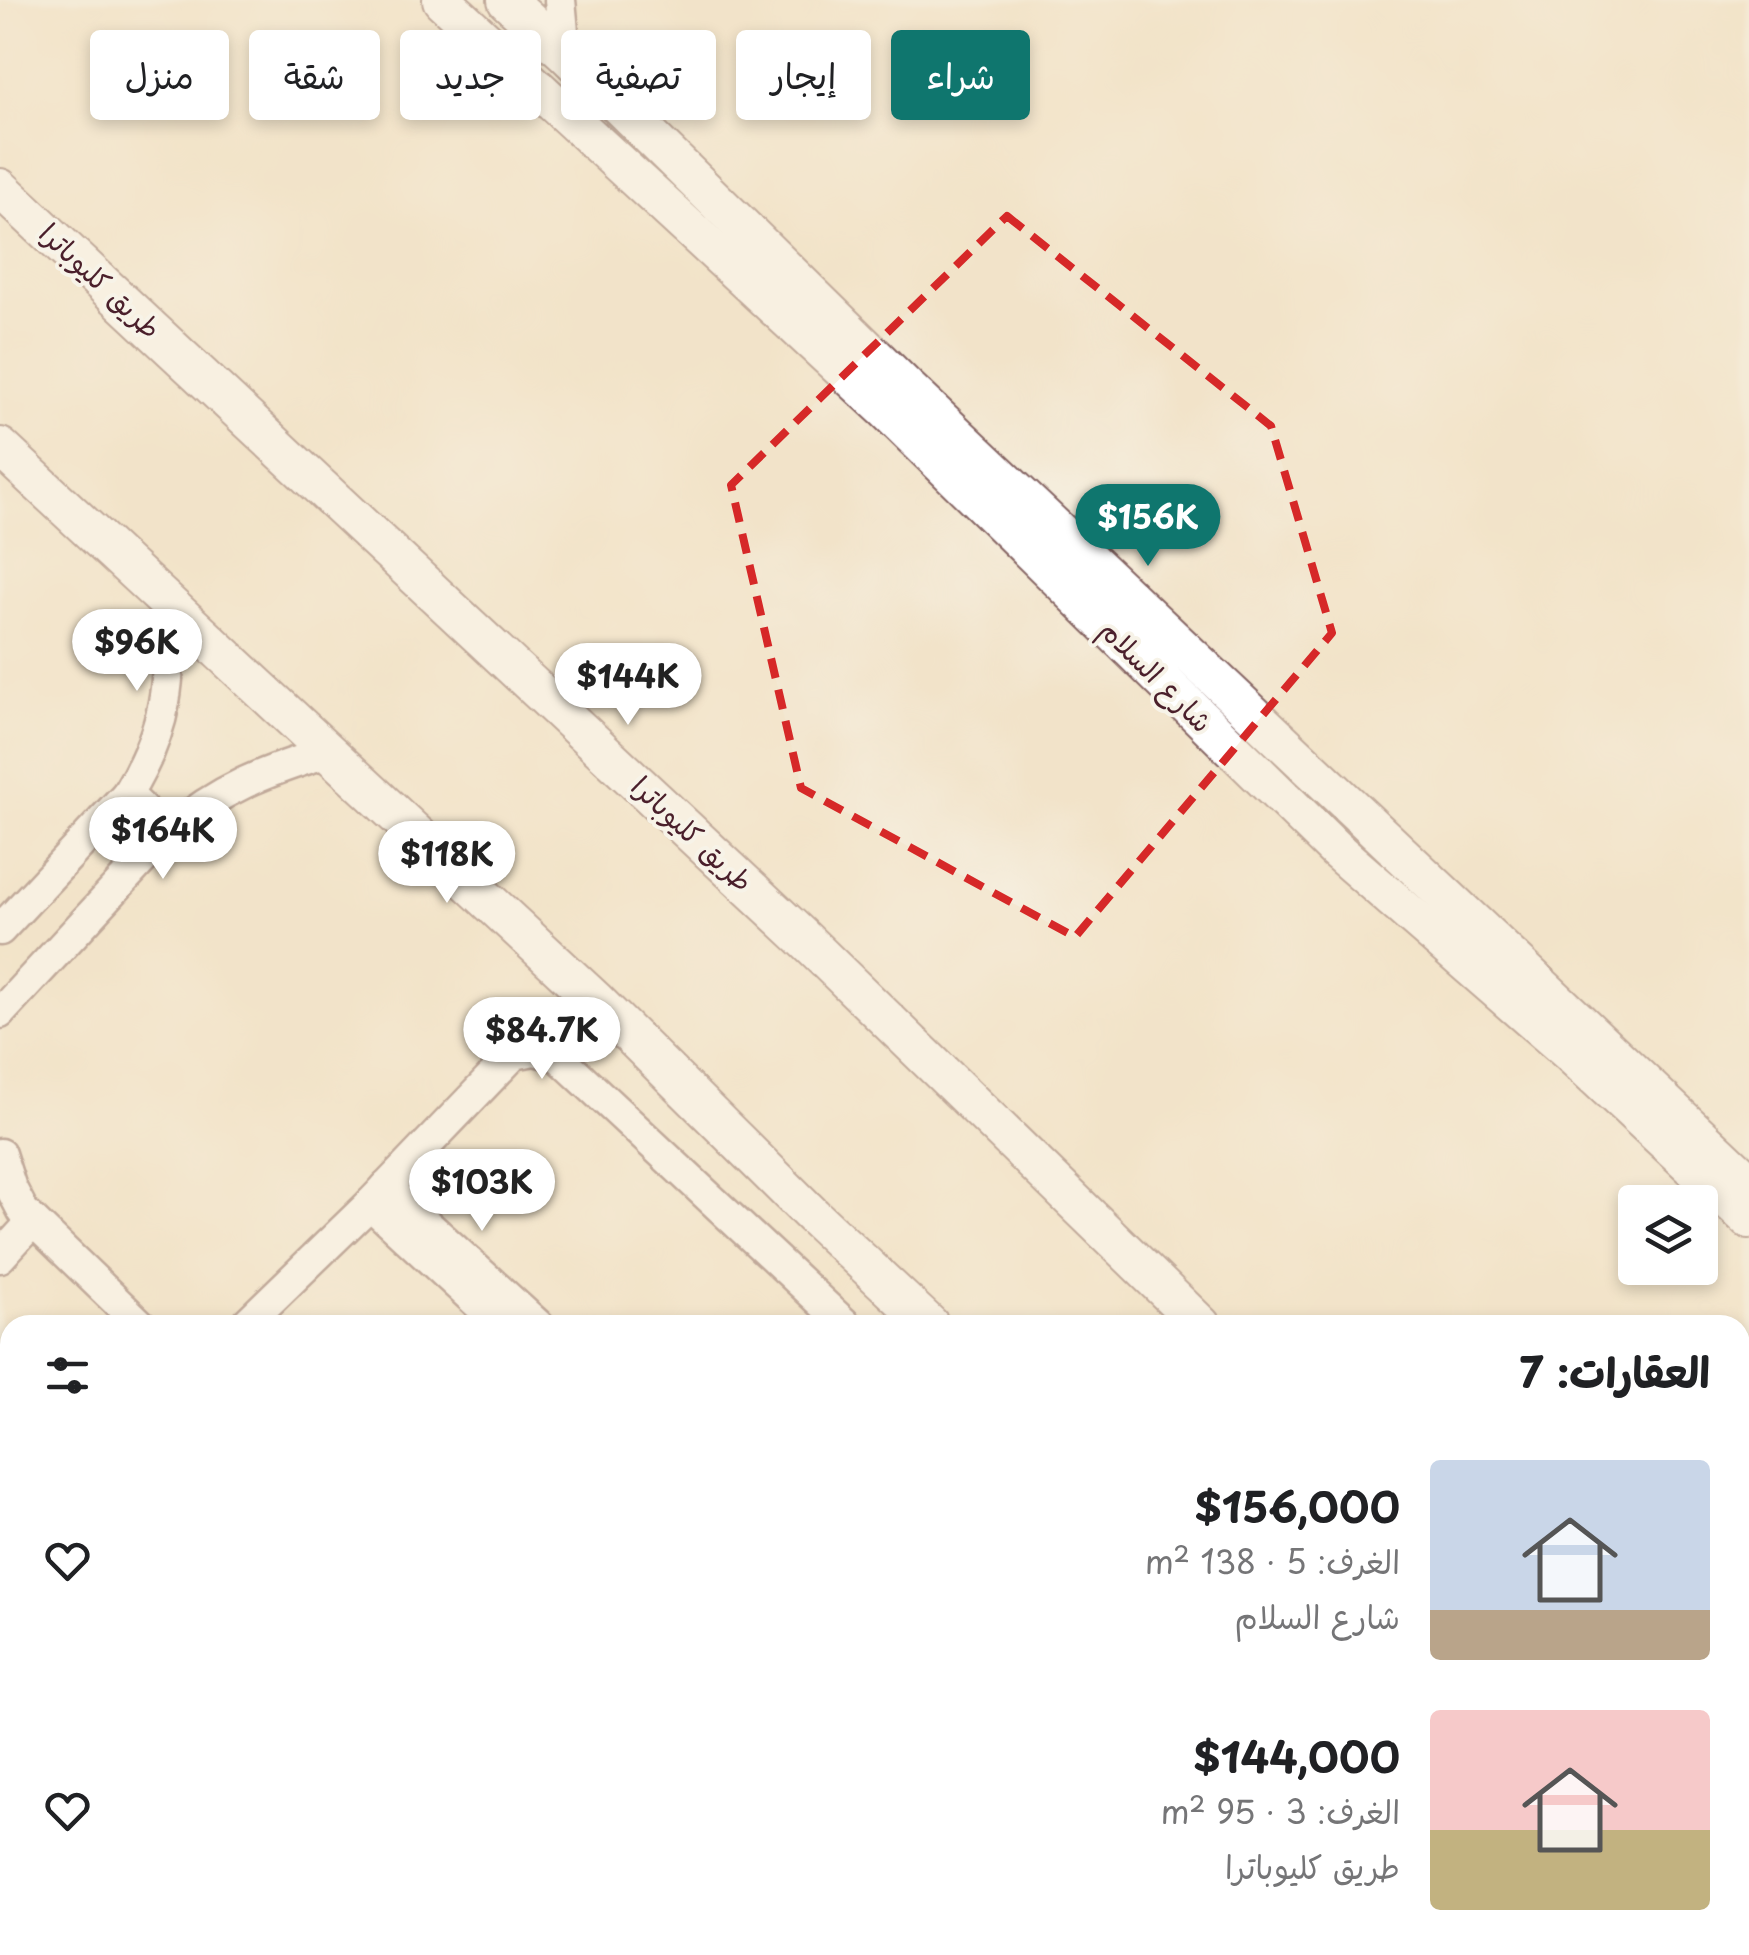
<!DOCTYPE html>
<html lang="ar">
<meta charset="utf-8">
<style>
body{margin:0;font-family:"Playpen Sans","Playpen Sans Arabic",sans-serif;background:#f2f2f2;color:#202124;direction:rtl;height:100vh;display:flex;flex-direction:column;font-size:38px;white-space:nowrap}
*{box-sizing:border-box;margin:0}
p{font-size:32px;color:#757577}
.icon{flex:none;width:55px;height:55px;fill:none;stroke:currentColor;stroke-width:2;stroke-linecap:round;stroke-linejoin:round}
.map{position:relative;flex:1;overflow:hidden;direction:ltr}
.panel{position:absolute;left:0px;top:1315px;width:1750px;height:640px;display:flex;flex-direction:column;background:#fff;border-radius:30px 30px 0 0;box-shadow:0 5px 15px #0003;direction:rtl}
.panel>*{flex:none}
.top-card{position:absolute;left:30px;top:30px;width:1000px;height:90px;direction:rtl;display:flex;gap:20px}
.fabs{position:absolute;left:1618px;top:1185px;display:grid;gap:20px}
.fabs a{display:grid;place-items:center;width:100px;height:100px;border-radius:10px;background:#fff;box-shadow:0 5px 15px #0003;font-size:50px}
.price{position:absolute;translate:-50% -85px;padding:0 22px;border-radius:35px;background:#fff;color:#222;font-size:32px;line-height:65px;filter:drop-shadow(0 2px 5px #0008)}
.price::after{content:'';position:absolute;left:50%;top:60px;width:30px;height:22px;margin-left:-15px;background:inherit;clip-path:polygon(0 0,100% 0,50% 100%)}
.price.on{background:#0f766e;color:#fff}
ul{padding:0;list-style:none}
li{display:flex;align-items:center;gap:30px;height:250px;padding:0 40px}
li span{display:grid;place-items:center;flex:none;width:280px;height:200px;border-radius:10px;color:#555}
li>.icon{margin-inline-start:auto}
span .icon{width:120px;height:120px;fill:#fffc;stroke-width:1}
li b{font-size:42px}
h2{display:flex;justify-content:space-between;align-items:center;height:120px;padding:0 40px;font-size:42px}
.pill{padding:0 35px;border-radius:10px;background:#fff;box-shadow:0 5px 15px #0003;font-size:35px;line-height:90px}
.pill.on{background:#0f766e;color:#fff}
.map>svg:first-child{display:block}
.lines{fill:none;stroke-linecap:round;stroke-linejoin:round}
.minor-casing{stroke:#856462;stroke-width:35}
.major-casing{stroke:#856462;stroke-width:42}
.minor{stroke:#fff;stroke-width:30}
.major{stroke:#fff;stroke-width:38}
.marked{fill:none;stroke:#d62828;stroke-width:8;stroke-dasharray:20 12;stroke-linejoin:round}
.labels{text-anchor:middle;stroke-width:8;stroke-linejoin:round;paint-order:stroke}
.street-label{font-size:28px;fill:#4a1f2b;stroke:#f7f3e8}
</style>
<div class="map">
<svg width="1749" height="1955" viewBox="0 0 1749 1955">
<rect width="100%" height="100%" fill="#f7f3e8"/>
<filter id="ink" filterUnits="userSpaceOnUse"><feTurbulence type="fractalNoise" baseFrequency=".01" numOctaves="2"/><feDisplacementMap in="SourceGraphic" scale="20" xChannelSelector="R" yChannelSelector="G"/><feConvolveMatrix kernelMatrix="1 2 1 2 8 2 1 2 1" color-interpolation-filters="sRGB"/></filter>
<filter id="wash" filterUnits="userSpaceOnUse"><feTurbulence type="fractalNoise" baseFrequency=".0048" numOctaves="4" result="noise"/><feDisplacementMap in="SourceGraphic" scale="40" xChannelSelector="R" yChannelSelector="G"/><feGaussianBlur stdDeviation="2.25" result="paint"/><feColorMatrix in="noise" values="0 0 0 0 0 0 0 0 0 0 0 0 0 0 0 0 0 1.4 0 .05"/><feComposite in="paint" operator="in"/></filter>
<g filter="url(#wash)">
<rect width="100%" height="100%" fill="#f2e3c9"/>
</g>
<g filter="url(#ink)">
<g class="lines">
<defs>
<g id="minor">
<polyline points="560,0 565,53"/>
<polyline points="127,794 167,833"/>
<path d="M0,930l127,-136c43,-70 42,-113 42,-192"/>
<path d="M0,1013l167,-180c53,-45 99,-62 164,-82"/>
<polyline points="0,1154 11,1188 23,1211 141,1325"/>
<polyline points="386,1187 538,1325"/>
<polyline points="370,1204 501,1325"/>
<polyline points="0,1257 33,1221"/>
<polyline points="245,1325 370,1204 514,1054 534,1050 558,1056 846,1325"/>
<polyline points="0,1581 10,1571"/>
<polyline points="0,1723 10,1732"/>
<polyline points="0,1761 10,1770"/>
<polyline points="202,1945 213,1955"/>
<polyline points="243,1945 254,1955"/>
<polyline points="1179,1945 1190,1955"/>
<polyline points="1222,1945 1233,1955"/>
<polyline points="1522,1945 1533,1955"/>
<polyline points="344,1955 353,1945"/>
<polyline points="647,1955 656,1945"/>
<polyline points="932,1955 941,1945"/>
<polyline points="972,1955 981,1945"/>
</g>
<g id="major">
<polyline points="442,0 884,408 1335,849 1572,1055 1749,1219"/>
<polyline points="507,0 565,53 905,386 1749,1182"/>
<polyline points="0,188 801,936 1201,1325"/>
<polyline points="0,447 596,1001 813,1216 930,1325"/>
<polyline points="1740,1830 1749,1838"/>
<polyline points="1608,1945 1618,1955"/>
</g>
</defs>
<!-- minor casing -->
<use href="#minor" class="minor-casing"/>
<!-- major casing -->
<use href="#major" class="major-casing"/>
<!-- minor -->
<use href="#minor" class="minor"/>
<!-- major -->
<use href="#major" class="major"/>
</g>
</g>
<!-- marked area -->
<path d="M0 0H1749V1955H0ZM1007,216l264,210 61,207 -257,304 -274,-149 -70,-303z" fill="#f2e3c9" fill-opacity=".55" fill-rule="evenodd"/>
<path class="marked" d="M1007,216l264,210 61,207 -257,304 -274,-149 -70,-303z"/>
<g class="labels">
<!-- street labels -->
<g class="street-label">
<text transform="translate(100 281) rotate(43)" y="10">طريق كليوباترا</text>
<text transform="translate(1156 676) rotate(45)" y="10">شارع السلام</text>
<text transform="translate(692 834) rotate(43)" y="10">طريق كليوباترا</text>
</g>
</g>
</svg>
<div class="fabs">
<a><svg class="icon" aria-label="layers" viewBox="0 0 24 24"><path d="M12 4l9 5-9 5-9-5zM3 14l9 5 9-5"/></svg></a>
</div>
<b class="price on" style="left:1148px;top:569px">$156K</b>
<b class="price" style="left:137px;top:694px">$96K</b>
<b class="price" style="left:628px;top:728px">$144K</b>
<b class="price" style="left:163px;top:882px">$164K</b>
<b class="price" style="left:447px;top:906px">$118K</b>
<b class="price" style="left:542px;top:1082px">$84.7K</b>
<b class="price" style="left:482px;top:1234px">$103K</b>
<div class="top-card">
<a class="pill on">شراء</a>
<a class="pill">إيجار</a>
<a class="pill">تصفية</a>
<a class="pill">جديد</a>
<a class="pill">شقة</a>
<a class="pill">منزل</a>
</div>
<section class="panel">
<h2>العقارات: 7<svg class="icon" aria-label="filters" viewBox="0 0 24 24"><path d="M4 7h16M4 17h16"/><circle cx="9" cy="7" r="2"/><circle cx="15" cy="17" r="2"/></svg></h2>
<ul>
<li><span style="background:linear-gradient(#c9d6e8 75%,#b9a48a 0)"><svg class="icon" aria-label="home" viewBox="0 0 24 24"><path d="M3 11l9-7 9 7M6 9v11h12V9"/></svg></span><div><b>$156,000</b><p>الغرف: 5 · 138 m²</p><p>شارع السلام</p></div><svg class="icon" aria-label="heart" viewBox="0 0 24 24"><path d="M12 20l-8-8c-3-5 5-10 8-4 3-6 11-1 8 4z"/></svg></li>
<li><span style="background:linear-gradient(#f6c9c9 60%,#c2b280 0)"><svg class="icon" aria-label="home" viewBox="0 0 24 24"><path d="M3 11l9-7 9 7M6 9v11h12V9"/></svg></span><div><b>$144,000</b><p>الغرف: 3 · 95 m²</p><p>طريق كليوباترا</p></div><svg class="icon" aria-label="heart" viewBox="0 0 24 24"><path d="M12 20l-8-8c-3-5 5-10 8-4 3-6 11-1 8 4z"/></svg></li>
</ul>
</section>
</div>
